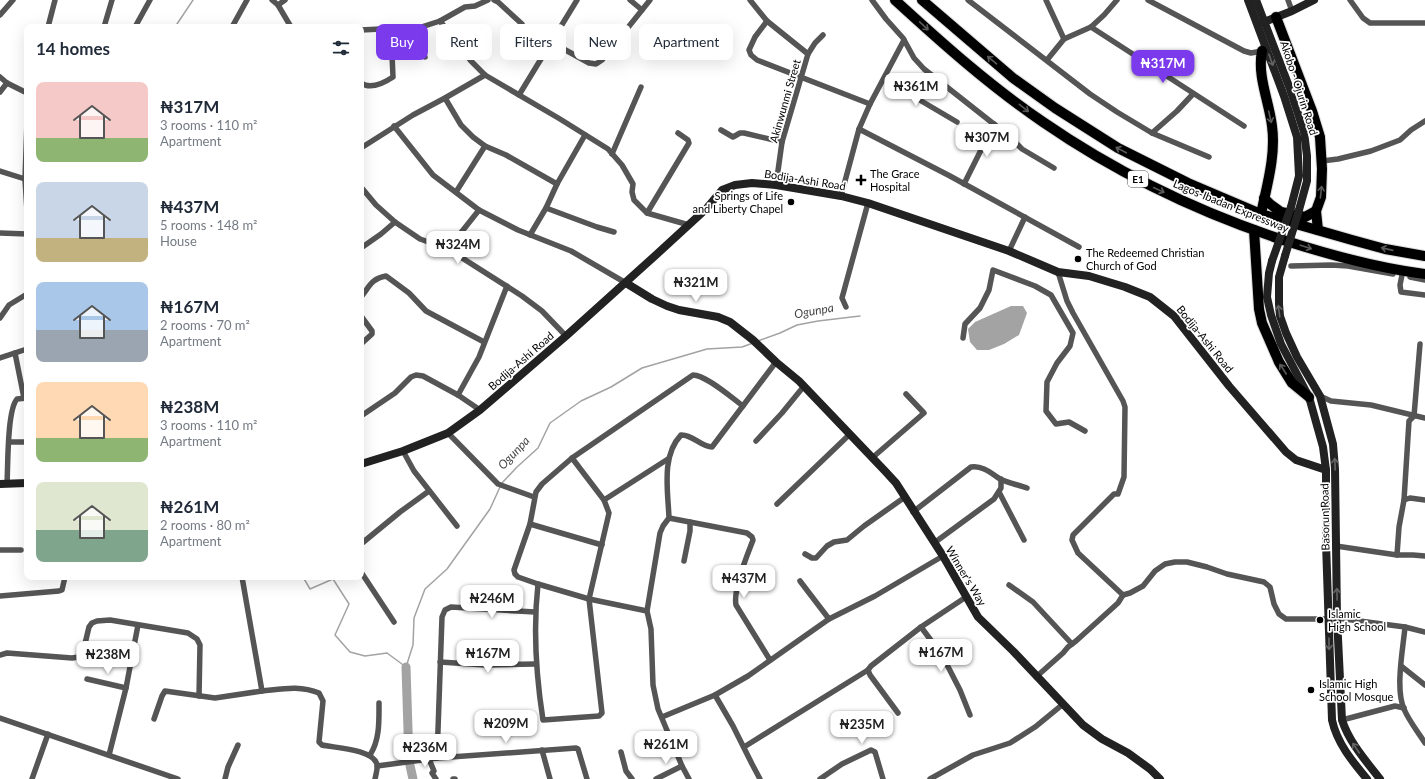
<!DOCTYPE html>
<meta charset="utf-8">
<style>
body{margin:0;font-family:Lato,sans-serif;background:#f2f2f3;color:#1f2937;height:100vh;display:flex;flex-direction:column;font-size:15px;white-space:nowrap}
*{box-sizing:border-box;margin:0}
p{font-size:13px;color:#747a83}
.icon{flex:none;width:22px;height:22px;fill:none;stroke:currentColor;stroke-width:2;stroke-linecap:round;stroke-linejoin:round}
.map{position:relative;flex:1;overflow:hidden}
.details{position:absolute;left:24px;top:24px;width:340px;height:556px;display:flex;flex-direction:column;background:#fff;border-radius:8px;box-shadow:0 4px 16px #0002}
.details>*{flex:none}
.banner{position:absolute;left:376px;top:24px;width:380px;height:36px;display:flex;gap:8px}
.price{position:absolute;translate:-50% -34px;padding:0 9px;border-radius:8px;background:#fff;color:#222;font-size:13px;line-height:26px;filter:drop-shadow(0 1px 2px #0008)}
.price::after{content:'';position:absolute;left:50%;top:24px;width:12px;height:9px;margin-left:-6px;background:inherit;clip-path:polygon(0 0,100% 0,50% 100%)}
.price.current{background:#7c3aed;color:#fff}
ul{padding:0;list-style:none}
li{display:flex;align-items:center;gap:12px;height:100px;padding:0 12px}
li span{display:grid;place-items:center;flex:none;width:112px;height:80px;border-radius:8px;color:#555}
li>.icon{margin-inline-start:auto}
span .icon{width:48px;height:48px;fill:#fffc;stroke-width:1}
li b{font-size:17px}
h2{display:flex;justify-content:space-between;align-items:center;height:48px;padding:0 12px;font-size:17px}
.tag{padding:0 14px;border-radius:8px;background:#fff;box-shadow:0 4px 16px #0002;font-size:14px;line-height:36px}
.tag.current{background:#7c3aed;color:#fff}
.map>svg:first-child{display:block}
.water{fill:#a3a3a3}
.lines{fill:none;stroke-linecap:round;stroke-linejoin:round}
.stream{stroke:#a3a3a3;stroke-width:1.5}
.river{stroke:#a3a3a3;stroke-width:9}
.highway-casing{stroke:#dbdbdb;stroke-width:12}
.street{stroke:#555;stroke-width:5.5}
.secondary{stroke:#222;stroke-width:8}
.highway{stroke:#000;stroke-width:10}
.secondary-bridge{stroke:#222;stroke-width:8}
.oneway{stroke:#595959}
.oneway2{stroke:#646464}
.poi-dot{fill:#000;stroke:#fff;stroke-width:1.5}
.labels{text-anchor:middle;stroke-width:3.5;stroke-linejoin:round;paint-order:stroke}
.shield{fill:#fff;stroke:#4c4c4c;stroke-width:1}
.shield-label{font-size:10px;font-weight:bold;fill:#000}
.street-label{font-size:11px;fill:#000;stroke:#fff}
.poi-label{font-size:11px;fill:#000;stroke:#fff;text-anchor:start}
.water-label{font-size:12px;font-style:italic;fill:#444;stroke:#fff}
</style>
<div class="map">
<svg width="1425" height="779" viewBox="0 0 1425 779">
<rect width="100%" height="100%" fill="#fff"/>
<!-- water -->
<polygon class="water" points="1011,306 1023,306 1027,313 1019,335 1004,344 989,350 977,350 970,342 968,329 975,322"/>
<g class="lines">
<!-- stream -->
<g class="stream">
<polyline points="175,27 193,0"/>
<polyline points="758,341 780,333 797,325 818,321 860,316"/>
<polyline points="502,483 517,467 538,448 550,423 581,401 611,387 642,368 707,349 742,347 753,343"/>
<polyline points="303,577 310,589 333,579 349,604 335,635 350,652 365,656 387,653 406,667 413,645 414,618 425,589 447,569 490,509 500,487"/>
</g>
<!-- river -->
<polyline class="river" points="406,667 409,761 413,779"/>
<defs>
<g id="highway">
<path d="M895,0c47,43 95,86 148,122 74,51 155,90 240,118 47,15 93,28 142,34"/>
<polyline points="922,0 1013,78 1055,108 1118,148 1188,183 1261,214 1352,240 1385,249 1425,256"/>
<polyline points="1276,17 1312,111 1320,137 1322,169 1321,197 1316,211 1318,230"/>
<polyline points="1264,198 1270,204 1281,212 1305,217 1316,211"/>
<path d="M1261,214c6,-29 15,-59 11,-88 -3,-25 -15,-50 -10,-75"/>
<polyline points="1254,230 1259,309 1262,323 1279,362 1292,383 1309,397"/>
</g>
</defs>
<!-- highway casing -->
<use href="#highway" class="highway-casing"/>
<!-- street -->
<g class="street">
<polyline points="272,0 278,5 291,27"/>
<polyline points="494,0 498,2 522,24"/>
<polyline points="630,0 642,10"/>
<polyline points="750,0 767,21 808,54 782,142 776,185"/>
<polyline points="872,0 886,19 903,38 914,58 924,69 1009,136 1022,149 1054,168"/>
<polyline points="968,0 1090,94 1117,112 1152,133 1209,157"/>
<polyline points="1046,0 1064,39"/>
<polyline points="1148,0 1244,51 1251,53 1262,51 1262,48"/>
<polyline points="1288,0 1292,11"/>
<polyline points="1350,0 1363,18 1370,23 1425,23"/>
<polyline points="278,5 285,0"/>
<polyline points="0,15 13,0"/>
<polyline points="440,21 471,61 485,75 560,119 608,149 622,165 633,184 632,192 634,200 647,213 689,225"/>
<polyline points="767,21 755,37 749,50 751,55 757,60 870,104"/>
<polyline points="48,27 55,0"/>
<polyline points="104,27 112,0"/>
<polyline points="135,27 150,0"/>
<polyline points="232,27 247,0"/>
<polyline points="1091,27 1244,126"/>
<polyline points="361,30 381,29 395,33 406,32 440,21 465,7 475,6 488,0"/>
<polyline points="413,30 425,57"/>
<polyline points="551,42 589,63 596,64 602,60 650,0"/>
<polyline points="808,54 815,43 823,35"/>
<polyline points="1047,60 1064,39 1091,27 1104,15 1117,0"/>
<polyline points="0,77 7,83 27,93"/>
<polyline points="884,79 957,122"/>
<path d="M361,83c10,7 23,0 32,-6l-2,-44"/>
<polyline points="0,92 7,83"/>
<polyline points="519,95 577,0"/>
<polyline points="445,98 461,125 473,137 485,146 506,155 557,184"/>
<polyline points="27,121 25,179 27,211"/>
<polyline points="394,126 433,175 479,210 518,230 571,251 626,283"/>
<polyline points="859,129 950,176 1079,247"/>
<polyline points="721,130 733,137 740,133 744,133 782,142"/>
<polyline points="1152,133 1177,111 1193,94"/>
<polyline points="361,148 413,115 445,98 485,75"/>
<polyline points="612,154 641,87"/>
<polyline points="1322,161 1338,159 1371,151 1400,140 1411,130 1425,121"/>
<polyline points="0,171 25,179"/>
<polyline points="964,184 994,124"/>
<polyline points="361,187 376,205 395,222 420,239 448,249 522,296 542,311 566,336"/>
<polyline points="456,192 485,146"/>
<polyline points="841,196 859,129 870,104 904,40"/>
<polyline points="546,208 597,227 614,232"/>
<polyline points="647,213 689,143 688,140 678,133"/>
<polyline points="0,233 27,234"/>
<polyline points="530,235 546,208 557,184 585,135"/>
<polyline points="361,248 381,234 395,222"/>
<polyline points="448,249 479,210"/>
<polyline points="1009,251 1025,217"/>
<polyline points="1291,266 1331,265 1348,266 1393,274"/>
<polyline points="1402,275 1400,285 1401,292 1425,295"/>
<polyline points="1410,277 1425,280"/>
<path d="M361,297c9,-11 10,-18 25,-21l23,17 17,18 58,31"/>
<polyline points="846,307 842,298 868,203"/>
<polyline points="361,316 372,331 372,334 361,344"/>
<polyline points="0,318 9,305 27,294"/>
<polyline points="963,338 965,324 980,308 989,290 993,270 1035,286 1051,295 1073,333 1070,346 1057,363 1047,382 1046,411 1056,424 1069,422 1085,431"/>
<polyline points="15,353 24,398"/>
<polyline points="0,358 27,349"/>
<polyline points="458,395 479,357 507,286"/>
<polyline points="1320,396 1331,401 1371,405 1425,418"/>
<polyline points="361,416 395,393 411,377 416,375 423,376 458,395 480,410"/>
<polyline points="448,433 498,484 534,497"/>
<polyline points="756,441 782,413 804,386"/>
<polyline points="9,442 27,442"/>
<polyline points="403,451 414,471 457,526"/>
<polyline points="872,458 924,413 906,394"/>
<path d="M7,484c1,-17 0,-74 10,-85l10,-1"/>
<polyline points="999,492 1024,540"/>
<polyline points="604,500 668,459"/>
<polyline points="1404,500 1409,421 1414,416 1420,344"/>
<polyline points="777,504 850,434"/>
<path d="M913,512l58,-45c11,-2 20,6 29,12 8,4 19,6 27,9"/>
<path d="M669,518l78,15 5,4 1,3c-6,16 -20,49 -17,65l34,55"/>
<polyline points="530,524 602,545"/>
<polyline points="934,543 994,499 1001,488 1001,479"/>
<polyline points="361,544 400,512 429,491"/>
<polyline points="1336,546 1397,555 1413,555 1425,556"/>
<polyline points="0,550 21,550"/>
<polyline points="805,554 812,558 816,558 827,546 834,542 847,540 864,526 905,497"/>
<polyline points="1397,555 1399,527 1404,500 1410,498 1425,500"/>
<polyline points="684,561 690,531 690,522"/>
<polyline points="361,572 394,622"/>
<path d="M242,577l20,114c20,-2 38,-6 57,2l4,8 -4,41 3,3c13,3 50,4 55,19 1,4 -1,10 -2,15"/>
<polyline points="800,581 829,619"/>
<path d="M538,584c-5,45 -2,91 5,136l56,-4 3,-3 -13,-114 20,-86 -5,-13 -32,-42"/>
<polyline points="1009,585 1033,602 1072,644"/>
<polyline points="1123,595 1130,593 1143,586 1155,571 1165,564 1175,562 1187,562 1207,567 1227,574 1264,582 1270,587 1274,604 1279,614 1286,619 1329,619"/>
<polyline points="0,596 59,591 62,590 65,577"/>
<path d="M647,611l-58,-12 -51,-15 -20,-7 -3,-3 -1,-4 16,-46 6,-32 6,-8 30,-26 121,-83c13,0 39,23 50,31"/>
<polyline points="1337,618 1405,627 1425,632"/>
<polyline points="921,627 942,655 960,690 970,715"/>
<path d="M1405,627c-2,22 -10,62 -1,82 5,12 14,23 21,34"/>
<polyline points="0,655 7,653 72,658 79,657 83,652 89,627 92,623 97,621 110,620 188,633 197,639 200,645 199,696"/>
<polyline points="440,662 486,665 536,664"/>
<polyline points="1401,666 1425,685"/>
<polyline points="1036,677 1063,653 1068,647 1076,641 1118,603 1123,595 1078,553 1072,540 1073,535 1114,494 1118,494 1124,477 1125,407 1123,401 1073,313 1067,301 1058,272"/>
<polyline points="87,679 126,688"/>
<polyline points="715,695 733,726 752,764 760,779"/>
<polyline points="898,713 870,675 868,670 871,666 921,627 966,597"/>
<polyline points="662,717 715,695 748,676 829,619 875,596 943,556"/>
<polyline points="0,718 178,779"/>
<polyline points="154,719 162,696 165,691 215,698 262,691"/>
<polyline points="1342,720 1395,706 1404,708"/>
<polyline points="744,747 868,670"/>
<polyline points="542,750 550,779"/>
<polyline points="621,752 626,771 632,779"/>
<polyline points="109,755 126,688 138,625"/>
<path d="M370,755c10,-15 9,-35 9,-52"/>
<polyline points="437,758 442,617 445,610 451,607 535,612"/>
<polyline points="429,759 434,771 432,773 436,779"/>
<polyline points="377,766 437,758 576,748 578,749 587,779"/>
<polyline points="32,779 48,734"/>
<polyline points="225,779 228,767 238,745"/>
<polyline points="453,779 455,779"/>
<polyline points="656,779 682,766"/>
<path d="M689,779l-7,-13 -24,-57 -5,-24 -2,-56 -4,-18 13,-78 3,-7 6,-8c-1,-27 -8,-62 12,-83 11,-1 20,12 31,12l64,-85"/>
<polyline points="820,779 842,764 871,750 875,752 883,779"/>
<polyline points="930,779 973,755 1010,743 1035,727 1063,704"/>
</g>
<!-- secondary -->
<g class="secondary">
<polyline points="1248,0 1284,96 1297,137 1299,176 1291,207"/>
<polyline points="1256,0 1290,89 1304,132 1307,156 1307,181 1299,210"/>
<polyline points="1264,22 1292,11 1314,0"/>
<path d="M1285,256l-6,21v27l1,12 6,17 11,24 23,39 13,48 2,25 2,149 5,102c7,22 24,41 38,59"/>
<path d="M1272,261l-3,12 -2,24 4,18 10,29 28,53 14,50 3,23v73l6,177c5,23 20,41 35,59"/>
<polyline points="626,283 652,299 667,306 679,310 718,317 730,322 753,340 776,362 799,381 885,471 896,483 943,556 978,617 1013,651 1083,725 1102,739 1128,753 1150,769 1160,779"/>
<polyline points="361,464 403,451 448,433 480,410 566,336 657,254 706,209 722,190 735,185 752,183 776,185 841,196 868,203 1009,251 1058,272 1089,276 1125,287 1150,297 1174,316 1229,386 1286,452 1296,460 1326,470"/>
<polyline points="0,484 27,483"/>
</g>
<!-- highway -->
<use href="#highway" class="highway"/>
<!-- secondary-bridge -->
<g class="secondary-bridge">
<polyline points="1285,256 1299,210"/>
<polyline points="1272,261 1291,207"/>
</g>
</g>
<!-- one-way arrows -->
<defs><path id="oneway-shaft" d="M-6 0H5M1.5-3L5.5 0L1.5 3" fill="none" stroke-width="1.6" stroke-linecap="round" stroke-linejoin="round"/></defs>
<g class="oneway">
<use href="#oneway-shaft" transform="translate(924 26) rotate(43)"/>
<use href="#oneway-shaft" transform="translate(992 60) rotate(-140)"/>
<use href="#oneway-shaft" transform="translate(1024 108) rotate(38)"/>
<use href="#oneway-shaft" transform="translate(1270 117) rotate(77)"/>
<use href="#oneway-shaft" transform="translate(1121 150) rotate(-152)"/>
<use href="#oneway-shaft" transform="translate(1159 190) rotate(25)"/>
<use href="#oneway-shaft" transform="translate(1321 192) rotate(-84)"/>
<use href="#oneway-shaft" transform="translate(1306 247) rotate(18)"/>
<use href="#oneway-shaft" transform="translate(1387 249) rotate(-167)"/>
<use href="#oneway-shaft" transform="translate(1283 369) rotate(-123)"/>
</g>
<g class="oneway2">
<use href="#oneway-shaft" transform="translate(1271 60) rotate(70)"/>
<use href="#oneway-shaft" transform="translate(1279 311) rotate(-98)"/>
<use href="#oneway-shaft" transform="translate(1335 464) rotate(-92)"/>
<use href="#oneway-shaft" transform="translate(1337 594) rotate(-91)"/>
<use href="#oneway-shaft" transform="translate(1329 644) rotate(89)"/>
<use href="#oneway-shaft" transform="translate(1356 748) rotate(-124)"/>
</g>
<!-- markers -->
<g class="poi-dot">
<path d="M859 174h4v4h4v4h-4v4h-4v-4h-4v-4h4z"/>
<circle cx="791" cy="202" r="4"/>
<circle cx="1078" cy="259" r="4"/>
<circle cx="1320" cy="620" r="4"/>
<circle cx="1311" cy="690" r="4"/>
</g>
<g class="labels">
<!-- shield labels -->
<rect class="shield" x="1128" y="171" width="20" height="16" rx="3"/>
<g class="shield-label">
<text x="1138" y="183">E1</text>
</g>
<!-- street labels -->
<g class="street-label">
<text transform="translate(1299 88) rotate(72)" y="4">Akobo - Ojurin Road</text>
<text transform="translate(785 101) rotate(-74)" y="4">Akinwunmi Street</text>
<text transform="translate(805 180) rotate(9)" y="4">Bodija-Ashi Road</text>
<text transform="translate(1231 206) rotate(22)" y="4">Lagos-Ibadan Expressway</text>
<text transform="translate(1205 339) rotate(51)" y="4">Bodija-Ashi Road</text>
<text transform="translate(521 361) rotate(-41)" y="4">Bodija-Ashi Road</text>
<text transform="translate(1325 517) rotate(-91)" y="4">Basorun Road</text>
<text transform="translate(966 576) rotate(59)" y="4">Winner's Way</text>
</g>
<!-- poi labels -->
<g class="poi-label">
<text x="870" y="178">The Grace<tspan x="870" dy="13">Hospital</tspan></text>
<text x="783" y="200" text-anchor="end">Springs of Life<tspan x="783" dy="13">and Liberty Chapel</tspan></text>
<text x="1086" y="257">The Redeemed Christian<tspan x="1086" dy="13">Church of God</tspan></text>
<text x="1328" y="618">Islamic<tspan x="1328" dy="13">High School</tspan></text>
<text x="1319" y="688">Islamic High<tspan x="1319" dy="13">School Mosque</tspan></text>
</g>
<!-- water labels -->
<g class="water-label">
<text transform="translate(814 311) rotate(-10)" y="4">Ogunpa</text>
<text transform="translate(514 453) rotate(-47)" y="4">Ogunpa</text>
</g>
</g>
</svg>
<b class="price current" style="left:1163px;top:84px">₦317M</b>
<b class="price" style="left:916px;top:107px">₦361M</b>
<b class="price" style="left:987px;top:158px">₦307M</b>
<b class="price" style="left:458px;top:265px">₦324M</b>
<b class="price" style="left:696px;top:303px">₦321M</b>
<b class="price" style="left:744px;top:599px">₦437M</b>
<b class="price" style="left:492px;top:619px">₦246M</b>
<b class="price" style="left:941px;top:673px">₦167M</b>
<b class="price" style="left:488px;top:674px">₦167M</b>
<b class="price" style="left:108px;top:675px">₦238M</b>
<b class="price" style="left:506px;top:744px">₦209M</b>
<b class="price" style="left:862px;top:745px">₦235M</b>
<b class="price" style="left:666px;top:765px">₦261M</b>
<b class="price" style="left:425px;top:768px">₦236M</b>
<div class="banner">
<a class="tag current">Buy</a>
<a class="tag">Rent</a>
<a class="tag">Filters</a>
<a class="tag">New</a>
<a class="tag">Apartment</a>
</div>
<section class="details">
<h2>14 homes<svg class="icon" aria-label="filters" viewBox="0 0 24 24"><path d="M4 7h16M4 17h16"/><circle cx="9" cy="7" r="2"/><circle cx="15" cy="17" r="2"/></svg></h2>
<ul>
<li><span style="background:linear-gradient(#f6c9c9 70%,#8fb573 0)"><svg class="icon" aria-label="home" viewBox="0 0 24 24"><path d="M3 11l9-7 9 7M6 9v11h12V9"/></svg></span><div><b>₦317M</b><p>3 rooms · 110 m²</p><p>Apartment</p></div></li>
<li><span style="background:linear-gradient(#c9d6e8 70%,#c2b280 0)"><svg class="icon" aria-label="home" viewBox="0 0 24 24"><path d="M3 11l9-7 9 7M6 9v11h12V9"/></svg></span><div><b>₦437M</b><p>5 rooms · 148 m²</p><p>House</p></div></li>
<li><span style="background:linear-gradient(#a9c7e8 60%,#9aa5b1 0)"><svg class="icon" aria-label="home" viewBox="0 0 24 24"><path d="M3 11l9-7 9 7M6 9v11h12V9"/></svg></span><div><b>₦167M</b><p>2 rooms · 70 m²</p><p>Apartment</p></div></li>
<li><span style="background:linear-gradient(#ffd9b3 70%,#8fb573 0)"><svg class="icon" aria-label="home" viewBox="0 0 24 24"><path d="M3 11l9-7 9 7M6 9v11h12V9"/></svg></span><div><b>₦238M</b><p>3 rooms · 110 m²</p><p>Apartment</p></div></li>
<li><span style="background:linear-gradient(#dfe7d0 60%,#7fa58c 0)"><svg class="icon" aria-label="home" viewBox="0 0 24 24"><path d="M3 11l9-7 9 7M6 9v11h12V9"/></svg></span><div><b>₦261M</b><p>2 rooms · 80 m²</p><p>Apartment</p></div></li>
</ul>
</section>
</div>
